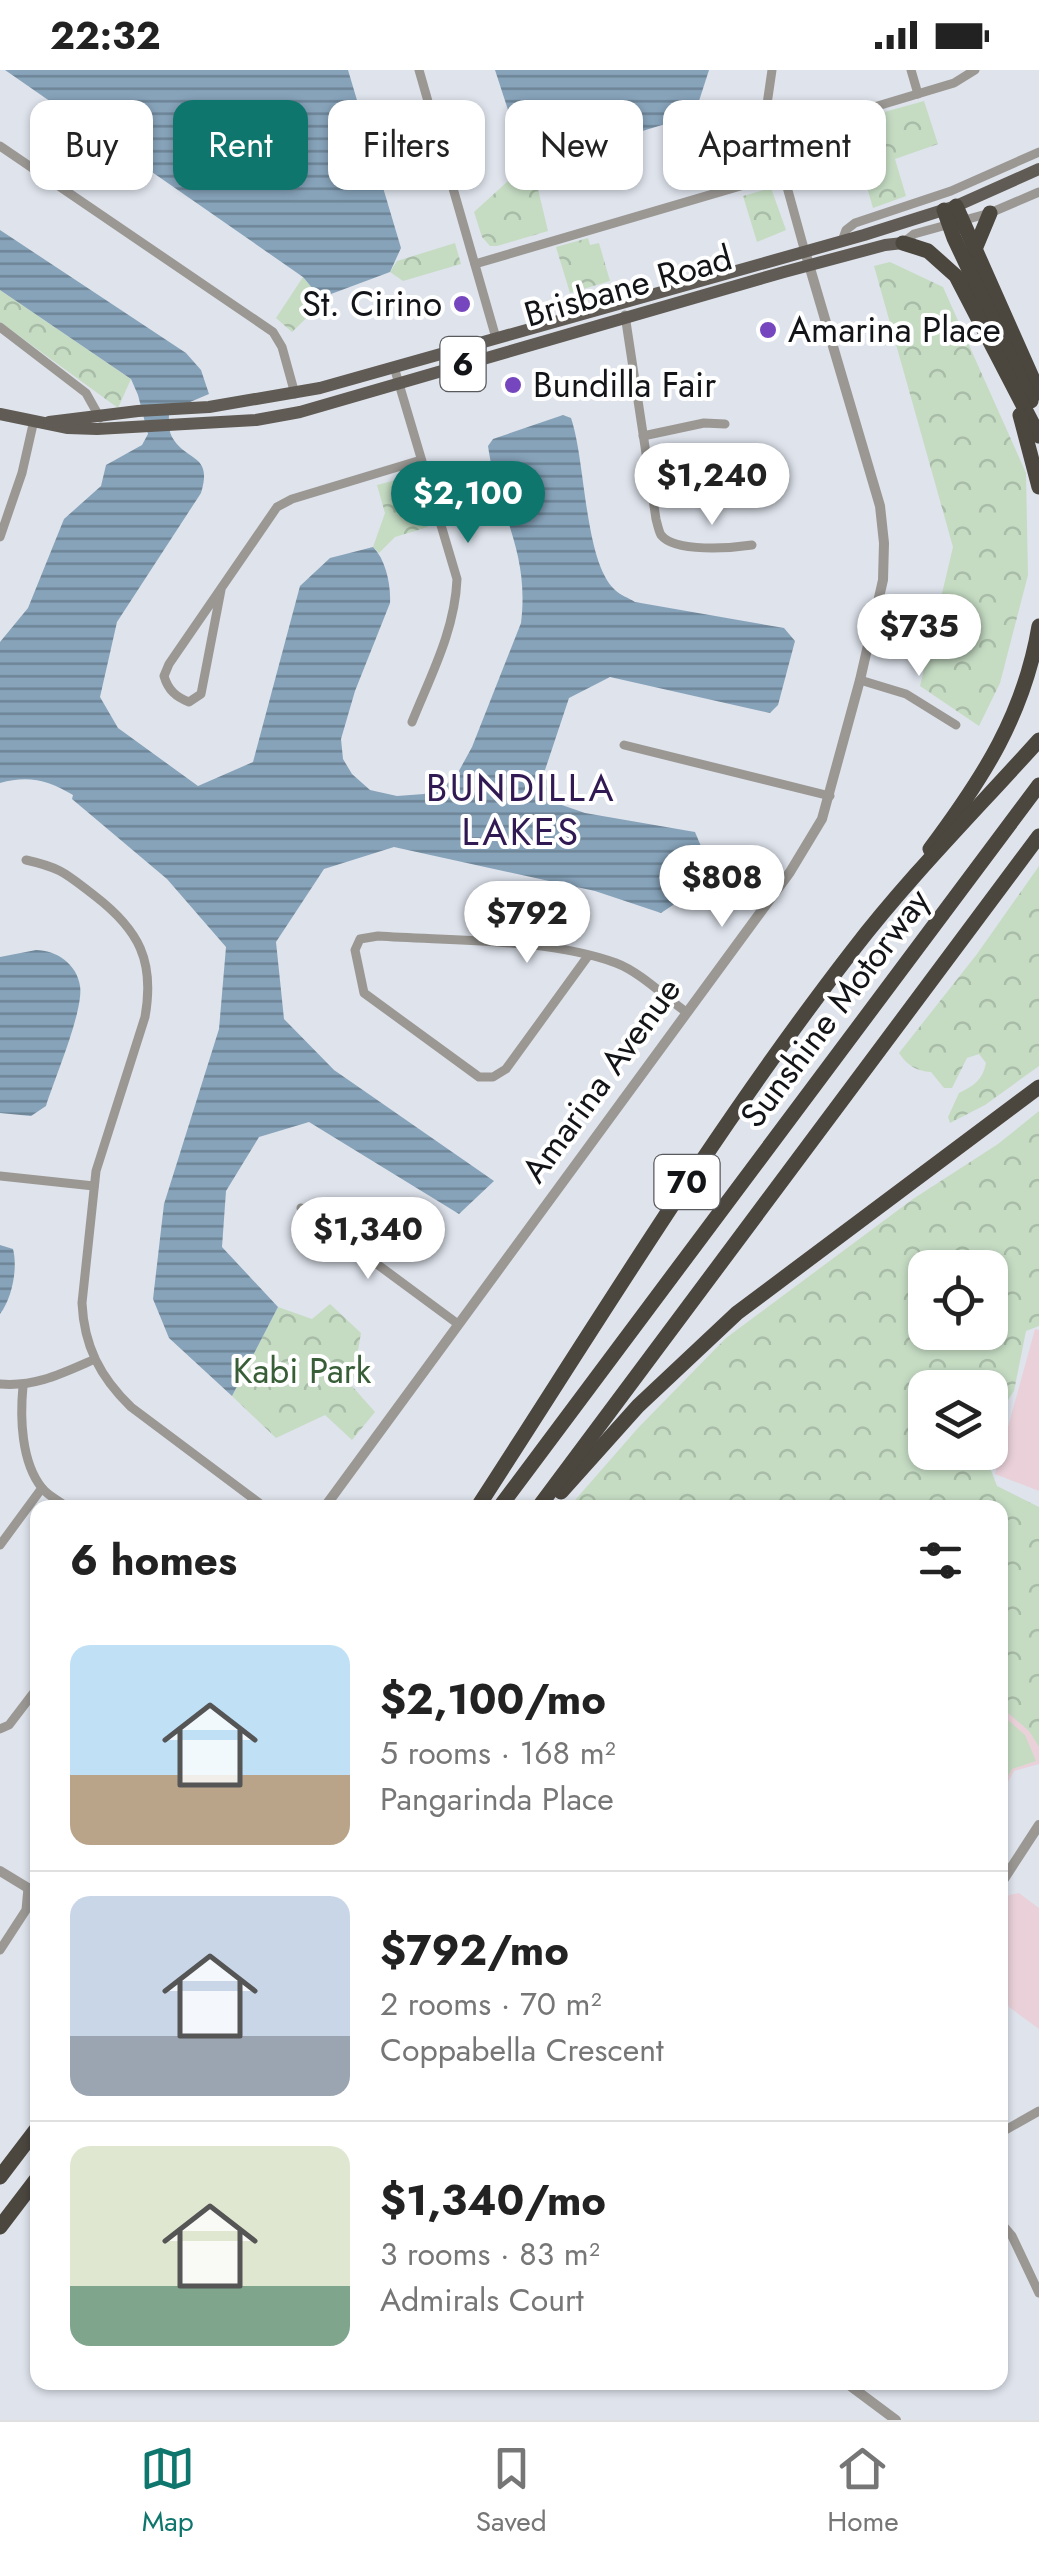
<!DOCTYPE html>
<meta charset="utf-8">
<style>
body{margin:0;font-family:Jost,sans-serif;background:#f6f6f6;color:#222;height:100vh;display:flex;flex-direction:column;font-size:38px;white-space:nowrap}
*{box-sizing:border-box;margin:0}
p{font-size:32px;color:#767676}
.icon{flex:none;width:55px;height:55px;fill:none;stroke:currentColor;stroke-width:2;stroke-linecap:round;stroke-linejoin:round}
.map{position:relative;flex:1;overflow:hidden}
.drawer{position:absolute;left:30px;top:1430px;width:978px;height:890px;display:flex;flex-direction:column;background:#fff;border-radius:20px;box-shadow:0 2px 8px #0004}
.drawer>*{flex:none}
.top-card{position:absolute;left:30px;top:30px;width:980px;height:90px;display:flex;gap:20px}
.fabs{position:absolute;left:908px;top:1180px;display:grid;gap:20px}
.fabs a{display:grid;place-items:center;width:100px;height:100px;border-radius:20px;background:#fff;box-shadow:0 2px 8px #0004;font-size:50px}
.price{position:absolute;translate:-50% -85px;padding:0 22px;border-radius:35px;background:#fff;color:#222;font-size:32px;line-height:65px;filter:drop-shadow(0 2px 5px #0008)}
.price::after{content:'';position:absolute;left:50%;top:60px;width:30px;height:22px;margin-left:-15px;background:inherit;clip-path:polygon(0 0,100% 0,50% 100%)}
.price.active{background:#0f766e;color:#fff}
ul{padding:0;list-style:none}
li{display:flex;align-items:center;gap:30px;height:250px;padding:0 40px}
li+li{border-top:2px solid #e0e0e0}
li span{display:grid;place-items:center;flex:none;width:280px;height:200px;border-radius:20px;color:#555}
li>.icon{margin-inline-start:auto}
span .icon{width:120px;height:120px;fill:#fffc;stroke-width:1}
li b{font-size:42px}
h2{display:flex;justify-content:space-between;align-items:center;height:120px;padding:0 40px;font-size:42px}
.pill{padding:0 35px;border-radius:20px;background:#fff;box-shadow:0 2px 8px #0004;font-size:35px;line-height:90px}
.pill.active{background:#0f766e;color:#fff}
.status{display:flex;justify-content:space-between;align-items:center;height:70px;padding:0 50px;background:#fff;direction:ltr}
.status svg{height:28px;fill:currentColor}
.tabs{display:flex;justify-content:space-around;align-items:center;height:140px;border-top:2px solid #e0e0e0;background:#fff;font-size:28px;color:#767676}
.tabs a{display:grid;justify-items:center;gap:5px}
.tabs .active{color:#0f766e}
.map>svg:first-child{display:block}
.education{fill:#ead1d9}
.grass{fill:#c5dcc3}
.forest{fill:url(#forest-crowns);fill-rule:evenodd}
.water{fill:url(#water-rules)}
.lines{fill:none;stroke-linecap:round;stroke-linejoin:round}
.minor{stroke:#9b9894;stroke-width:9}
.tertiary{stroke:#9b9894;stroke-width:10}
.primary{stroke:#605b54;stroke-width:12}
.motorway{stroke:#4b463e;stroke-width:15}
.poi-dot{fill:#7646be;stroke:#fff;stroke-width:4}
.labels{text-anchor:middle;stroke-width:8;stroke-linejoin:round;paint-order:stroke}
.shield{fill:#fff;stroke:#595a5d;stroke-width:2.5}
.shield-label{font-size:32px;font-weight:bold;fill:#121417}
.street-label{font-size:35px;fill:#121417;stroke:#fff}
.poi-label{font-size:35px;fill:#121417;stroke:#fff;text-anchor:start}
.park-label{font-size:35px;fill:#385e37;stroke:#fff}
.neighbourhood-label{font-size:38px;letter-spacing:2.5px;fill:#311a53;stroke:#fff}
</style>
<div class="status"><b>22:32</b><svg viewBox="0 0 49 12"><path d="M0 12V9h3v3zM5 12V6h3v6zM10 12V3h3v9zM15 12V0h3v12zM26 1h20v11H26zM47 4h2v5h-2z"/></svg></div>
<div class="map">
<svg width="1039" height="2350" viewBox="0 0 1039 2350">
<defs>
<pattern id="forest-crowns" width="20" height="18" patternUnits="userSpaceOnUse" patternTransform="scale(2.5)"><rect width="20" height="18" fill="#c5dcc3"/><path d="M2 6a3 3 0 1 1 6 0M12 15a3 3 0 1 1 6 0" fill="none" stroke="#a8bca7"/></pattern>
<pattern id="water-rules" width="6" height="5" patternUnits="userSpaceOnUse" patternTransform="scale(2.5)"><rect width="6" height="5" fill="#87a3ba"/><path d="M0 2.5h6" fill="none" stroke="#6d8496"/></pattern>
</defs>
<rect width="100%" height="100%" fill="#dee3ec"/>
<!-- education -->
<g class="education">
<polygon points="1035,1259 1039,1260 1039,1421 995,1404"/>
<polygon points="1000,1597 1039,1626 1039,1694 1014,1701 1000,1726"/>
<polygon points="1019,1823 1039,1838 1039,1959 1009,1937 1000,1917 1000,1836 1009,1825"/>
</g>
<!-- grass -->
<polygon class="grass" points="1000,1643 1025,1665 1036,1691 1012,1699 1000,1720"/>
<!-- forest -->
<g class="forest">
<polygon points="924,31 938,74 895,89 906,126 873,138 848,52"/>
<polygon points="698,35 747,47 762,85 758,98 713,114 696,57 685,48"/>
<polygon points="530,91 544,91 537,115 548,161 497,176 490,176 482,167 474,142"/>
<polygon points="771,118 786,160 757,172 743,126"/>
<polygon points="588,168 590,175 599,173 610,211 570,223 556,177"/>
<polygon points="455,173 461,194 403,211 390,202 397,191"/>
<polygon points="890,192 943,217 1026,403 1028,505 1000,613 979,656 920,616 953,477 874,196"/>
<polygon points="303,207 313,219 331,224 292,262 276,248"/>
<polygon points="0,220 131,309 118,338 0,252"/>
<polygon points="400,409 412,411 416,417 428,457 395,467 379,483 373,477 385,443 377,415"/>
<path d="M1039,796v200l-54,39 -35,18 -2,-6 11,-24c15,-7 24,-14 27,-30l-7,-9 -12,4 -15,30h-8l-13,-16c-15,-1 -24,-7 -32,-19l78,-99z"/>
<path d="M1039,1041v215l-13,5 -12,60 -14,21 -11,53 8,21 42,21v240l-10,-16 -29,-25v-198l-431,-1 69,-79 88,-90 187,-139 85,-55zM925,1198h65v64h-65zM925,1318h65v64h-65z"/>
<polygon points="330,1234 361,1263 352,1316 375,1342 352,1370 325,1345 276,1368 232,1326 278,1237 312,1249"/>
</g>
<!-- water -->
<g class="water">
<polygon points="5,0 348,0 401,178 390,202 331,224 313,219 303,207"/>
<polygon points="495,0 709,0 699,31 685,48 544,91 530,91 522,83"/>
<path d="M0,160l186,123 15,17 8,24 -40,17c0,8 -1,19 3,26 15,26 41,16 29,56l-84,129 -17,75 18,31 80,58 55,-24 47,-176 30,-28 43,-11c13,13 18,38 17,56l-35,88 -14,48 2,20 9,15 18,16 27,6 27,-2 30,-14 18,-33 49,-124c9,-74 -24,-111 -33,-177l5,-7 70,-24 8,3c15,44 13,143 44,172 5,5 14,8 20,12l149,26 11,13 -17,64 -8,8 -160,-36 -41,21 -25,75 12,30 29,10 110,19 8,19 -27,52 -15,10 -66,-22 -201,-44 -70,22 -48,73 8,77 50,51 160,111 -35,33 -150,-92 -50,15 -33,54 -4,56 56,60 -46,89 -63,-58 -16,-39 11,-95 55,-175 7,-82 -59,-68 -95,-80 1,-4c-25,-15 -45,-20 -73,-12v-141l28,-34 36,-89 37,-33 5,-21 36,-20 6,-11 -10,-39 -7,-16 -131,-89z"/>
<path d="M36,880c20,0 41,14 44,36 4,24 -26,94 -34,120l-15,10 -31,-3v-156z"/>
<path d="M0,1175l13,4c5,20 -1,49 -13,65z"/>
</g>
<g class="lines">
<!-- minor -->
<g class="minor">
<polyline points="419,0 496,268"/>
<polyline points="772,0 766,41 805,182"/>
<polyline points="911,0 918,24"/>
<polyline points="771,68 954,13 975,0"/>
<polyline points="0,76 273,262 282,277 295,324"/>
<polyline points="842,171 846,160 855,153 951,121 1039,82"/>
<polyline points="903,173 914,164 990,143 1039,122"/>
<polyline points="475,194 781,104"/>
<path d="M625,245l31,204c1,4 3,13 5,16 14,18 71,13 91,10"/>
<polyline points="0,257 86,323 100,348"/>
<path d="M394,297l63,212c-2,51 -26,96 -45,143"/>
<polyline points="643,366 704,353 725,354"/>
<polyline points="0,467 22,403 34,350"/>
<path d="M221,520l-20,104 -12,8c-13,-5 -21,-12 -25,-26l5,-12 108,-157 15,-8 129,-39"/>
<polyline points="860,610 906,624 956,655"/>
<polyline points="624,675 830,726"/>
<path d="M26,790c36,8 40,14 69,36 44,34 60,65 50,121l-49,154 -14,132c2,43 18,74 49,104l135,101"/>
<path d="M588,886l-82,113 -13,8h-14l-115,-84 -9,-43 5,-11 18,-3c72,5 171,2 238,27 24,9 49,34 70,49"/>
<polyline points="0,1106 94,1116"/>
<polyline points="301,1138 458,1254"/>
<path d="M0,1314c35,3 61,-10 93,-24"/>
<path d="M23,1316c-3,31 -2,76 19,102 6,8 19,14 27,20"/>
<polyline points="0,1475 42,1418"/>
<polyline points="0,1659 9,1655 38,1617"/>
<polyline points="0,1880 26,1840 28,1818"/>
<polyline points="1000,2063 1039,2041"/>
<polyline points="1000,2152 1012,2166 1039,2223"/>
</g>
<!-- tertiary -->
<g class="tertiary">
<polyline points="324,1438 790,802 822,749 860,610 883,510 884,473 880,436 807,188"/>
<polyline points="0,1801 28,1818 38,1818"/>
<polyline points="1000,1815 1039,1755"/>
<polyline points="845,2312 896,2350"/>
</g>
<!-- primary -->
<g class="primary">
<polyline points="0,344 68,358 97,359 256,350 300,342 784,202 885,175 903,173"/>
<polyline points="49,352 138,341 209,337 320,318 864,165 956,136 1039,99"/>
</g>
<!-- motorway -->
<g class="motorway">
<polyline points="956,136 1039,323"/>
<polyline points="944,140 954,168 1031,331"/>
<polyline points="903,173 928,181 956,206 1039,366"/>
<polyline points="975,179 990,143"/>
<polyline points="1020,345 1039,417"/>
<path d="M930,779c53,-71 94,-134 109,-223"/>
<polyline points="561,1422 638,1336 737,1243 1039,1017"/>
<path d="M477,1438c122,-188 239,-381 376,-558 57,-74 124,-141 186,-210"/>
<polyline points="499,1438 1039,715"/>
<polyline points="538,1438 1039,766"/>
<polyline points="0,2107 38,2057"/>
<polyline points="0,2157 38,2107"/>
</g>
</g>
<!-- markers -->
<g class="poi-dot">
<circle cx="462" cy="234" r="10"/>
<circle cx="768" cy="260" r="10"/>
<circle cx="513" cy="315" r="10"/>
</g>
<g class="labels">
<!-- shield labels -->
<g class="shield">
<rect x="440.5" y="267" width="45" height="54" rx="8"/>
<rect x="654.5" y="1085" width="65" height="54" rx="8"/>
</g>
<g class="shield-label">
<text x="463" y="305">6</text>
<text x="687" y="1123">70</text>
</g>
<!-- street labels -->
<g class="street-label">
<text transform="translate(628 216) rotate(-16)" y="12">Brisbane Road</text>
<text transform="translate(835 938) rotate(-53)" y="12">Sunshine Motorway</text>
<text transform="translate(601 1010) rotate(-54)" y="12">Amarina Avenue</text>
</g>
<!-- poi labels -->
<g class="poi-label">
<text x="442" y="246" text-anchor="end">St. Cirino</text>
<text x="788" y="272">Amarina Place</text>
<text x="533" y="327">Bundilla Fair</text>
</g>
<!-- park labels -->
<g class="park-label">
<text x="302" y="1313">Kabi Park</text>
</g>
<!-- neighbourhood labels -->
<g class="neighbourhood-label">
<text x="521" y="731">BUNDILLA<tspan x="521" dy="44">LAKES</tspan></text>
</g>
</g>
</svg>
<div class="fabs">
<a><svg class="icon" aria-label="locate" viewBox="0 0 24 24"><circle cx="12" cy="12" r="6"/><path d="M12 2v4M12 18v4M2 12h4M18 12h4"/></svg></a>
<a><svg class="icon" aria-label="layers" viewBox="0 0 24 24"><path d="M12 4l9 5-9 5-9-5zM3 14l9 5 9-5"/></svg></a>
</div>
<b class="price" style="left:712px;top:458px">$1,240</b>
<b class="price active" style="left:468px;top:476px">$2,100</b>
<b class="price" style="left:919px;top:609px">$735</b>
<b class="price" style="left:722px;top:860px">$808</b>
<b class="price" style="left:527px;top:896px">$792</b>
<b class="price" style="left:368px;top:1212px">$1,340</b>
<div class="top-card">
<a class="pill">Buy</a>
<a class="pill active">Rent</a>
<a class="pill">Filters</a>
<a class="pill">New</a>
<a class="pill">Apartment</a>
</div>
<section class="drawer">
<h2>6 homes<svg class="icon" aria-label="filters" viewBox="0 0 24 24"><path d="M4 7h16M4 17h16"/><circle cx="9" cy="7" r="2"/><circle cx="15" cy="17" r="2"/></svg></h2>
<ul>
<li><span style="background:linear-gradient(#bfe0f5 65%,#b9a48a 0)"><svg class="icon" aria-label="home" viewBox="0 0 24 24"><path d="M3 11l9-7 9 7M6 9v11h12V9"/></svg></span><div><b>$2,100/mo</b><p>5 rooms · 168 m²</p><p>Pangarinda Place</p></div></li>
<li><span style="background:linear-gradient(#c9d6e8 70%,#9aa5b1 0)"><svg class="icon" aria-label="home" viewBox="0 0 24 24"><path d="M3 11l9-7 9 7M6 9v11h12V9"/></svg></span><div><b>$792/mo</b><p>2 rooms · 70 m²</p><p>Coppabella Crescent</p></div></li>
<li><span style="background:linear-gradient(#dfe7d0 70%,#7fa58c 0)"><svg class="icon" aria-label="home" viewBox="0 0 24 24"><path d="M3 11l9-7 9 7M6 9v11h12V9"/></svg></span><div><b>$1,340/mo</b><p>3 rooms · 83 m²</p><p>Admirals Court</p></div></li>
</ul>
</section>
</div>
<nav class="tabs">
<a class="active"><svg class="icon" aria-label="map" viewBox="0 0 24 24"><path d="M3 6l6-2 6 2 6-2v14l-6 2-6-2-6 2zM9 4v14M15 6v14"/></svg>Map</a>
<a><svg class="icon" aria-label="saved" viewBox="0 0 24 24"><path d="M7 4h10v16l-5-4-5 4z"/></svg>Saved</a>
<a><svg class="icon" aria-label="home" viewBox="0 0 24 24"><path d="M3 11l9-7 9 7M6 9v11h12V9"/></svg>Home</a>
</nav>
